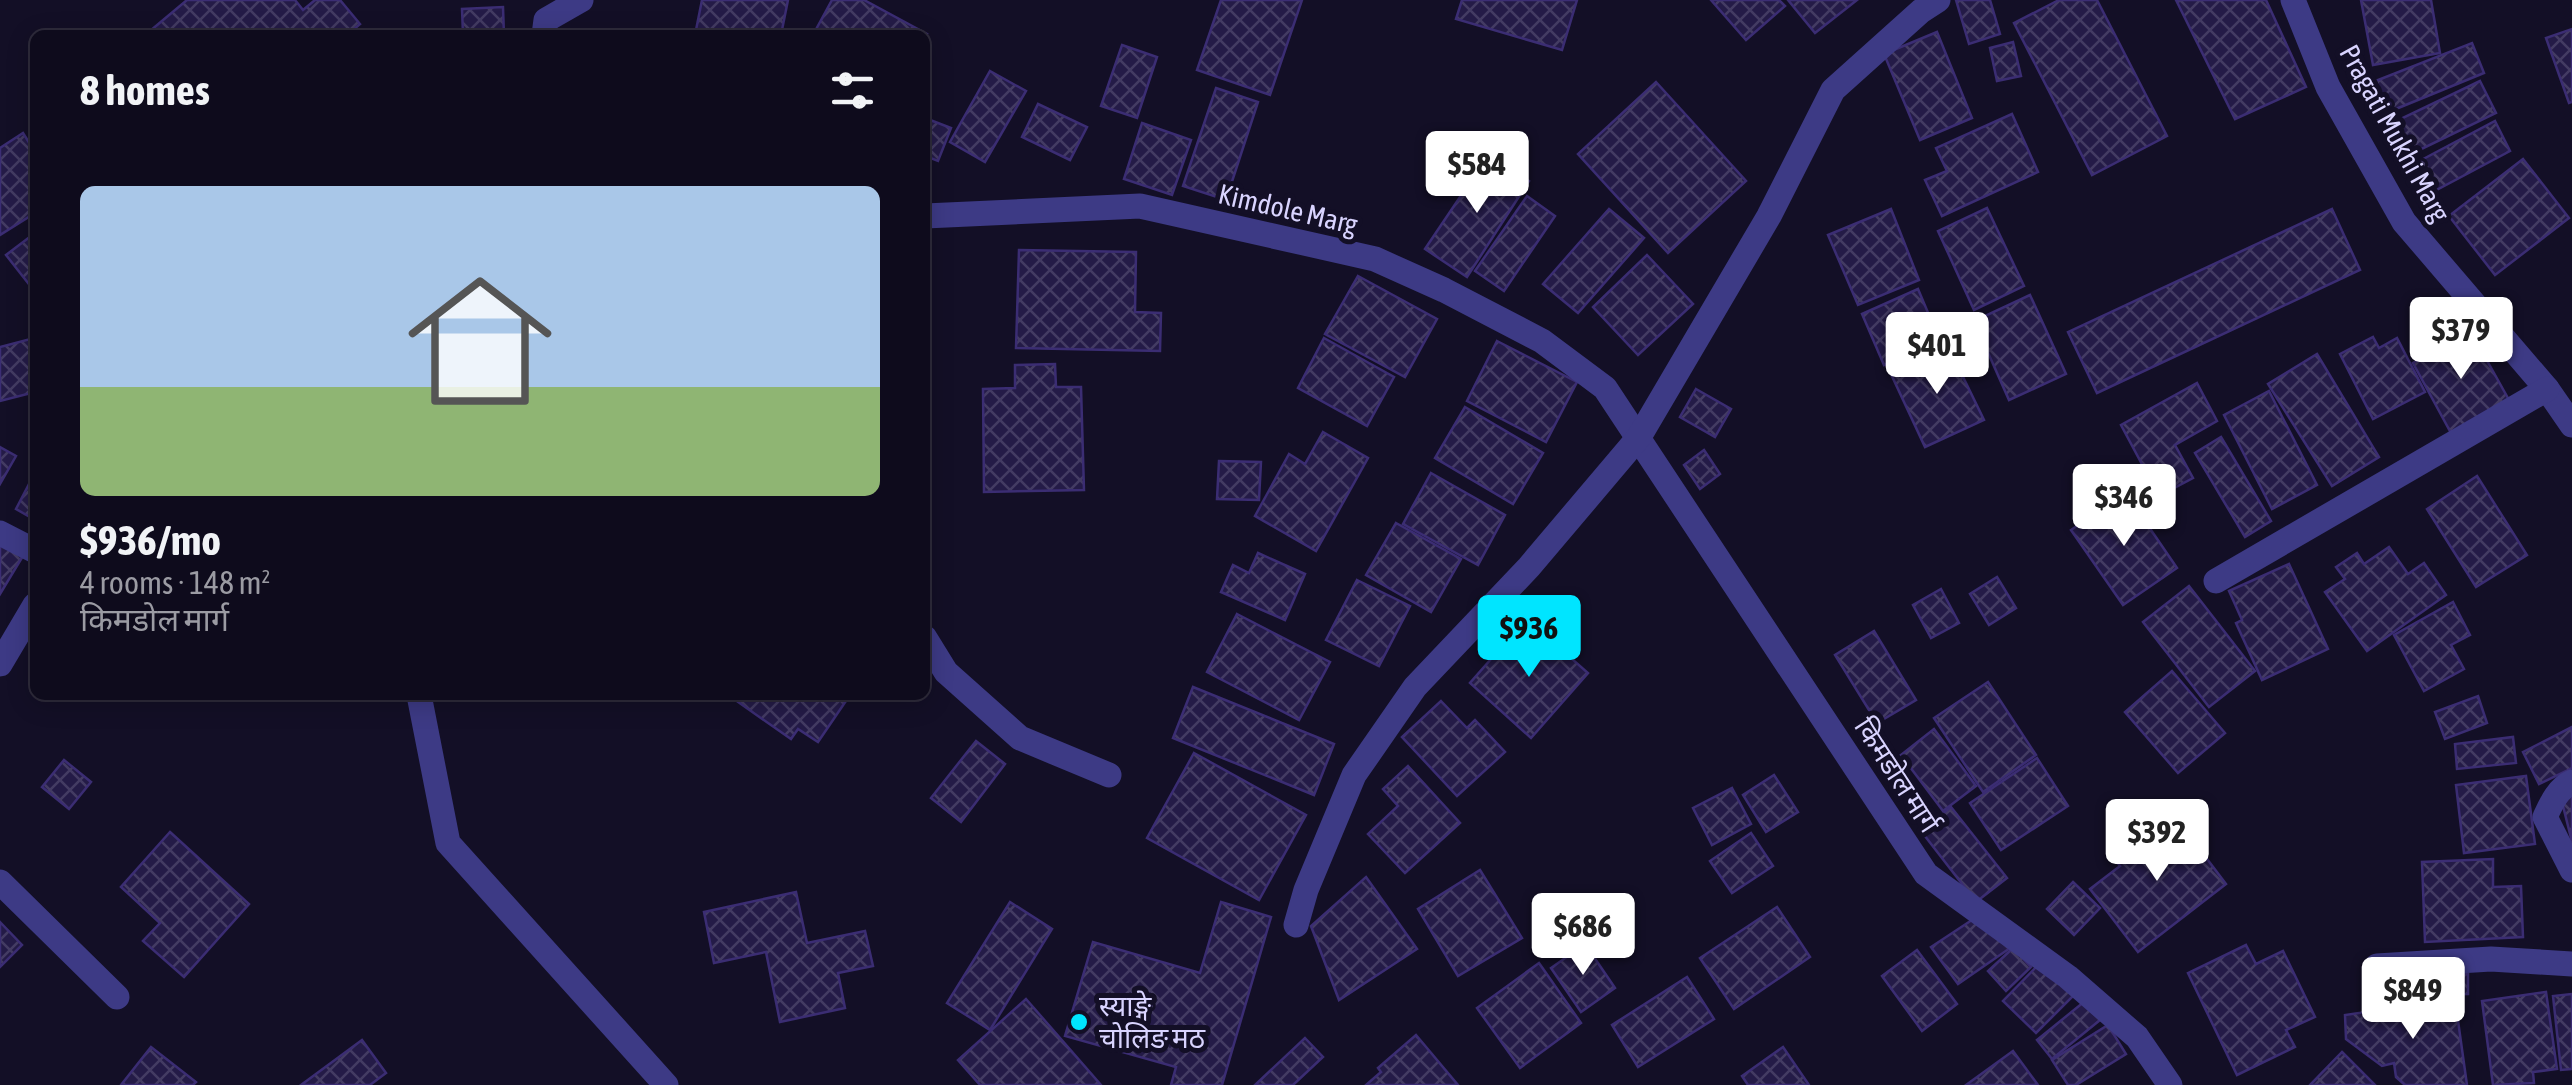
<!DOCTYPE html>
<meta charset="utf-8">
<style>
body{margin:0;font-family:"Asap Condensed","Noto Sans Devanagari",sans-serif;background:#171425;color:#f1f3f6;height:100vh;display:flex;flex-direction:column;font-size:38px;white-space:nowrap}
*{box-sizing:border-box;margin:0}
p{font-size:32px;color:#9b9ba3}
.icon{flex:none;width:55px;height:55px;fill:none;stroke:currentColor;stroke-width:2;stroke-linecap:round;stroke-linejoin:round}
.map{position:relative;flex:1;overflow:hidden}
.side{position:absolute;left:30px;top:30px;width:900px;height:670px;display:flex;flex-direction:column;background:#0e0b1c;border-radius:15px;box-shadow:0 5px 25px #0003,0 0 0 2px #2e2b3b}
.side>*{flex:none}
.price{position:absolute;translate:-50% -85px;padding:0 22px;border-radius:10px;background:#fff;color:#222;font-size:32px;line-height:65px;filter:drop-shadow(0 2px 5px #0008)}
.price::after{content:'';position:absolute;left:50%;top:60px;width:30px;height:22px;margin-left:-15px;background:inherit;clip-path:polygon(0 0,100% 0,50% 100%)}
.price.on{background:#00e5ff;color:#111}
ul{padding:0;list-style:none}
li{display:grid;align-content:center;gap:20px;height:530px;padding:0 50px}
li span{display:grid;place-items:center;height:310px;border-radius:15px;color:#555}
li>.icon{margin-inline-start:auto}
span .icon{width:180px;height:180px;fill:#fffc;stroke-width:1}
li b{font-size:42px}
h2{display:flex;justify-content:space-between;align-items:center;height:120px;padding:0 50px;font-size:42px}
.map>svg:first-child{display:block}
.building{fill:url(#building-cross-hatch);stroke:#3b2d73;stroke-width:2.5}
.lines{fill:none;stroke-linecap:round;stroke-linejoin:round}
.minor{stroke:#3d3a85;stroke-width:25}
.poi-dot{fill:#00e5ff;stroke:#130f26;stroke-width:4}
.labels{text-anchor:middle;stroke-width:10;stroke-linejoin:round;paint-order:stroke}
.street-label{font-size:28px;fill:#d9d4ff;stroke:#130f26}
.poi-label{font-size:28px;fill:#d9d4ff;stroke:#130f26;text-anchor:start}
</style>
<div class="map">
<svg width="2572" height="1085" viewBox="0 0 2572 1085">
<defs>
<pattern id="building-cross-hatch" width="8" height="8" patternUnits="userSpaceOnUse" patternTransform="scale(2.5)"><rect width="8" height="8" fill="#241b47"/><path d="M0 0l8 8M0 8l8-8" fill="none" stroke="#433b63"/></pattern>
</defs>
<rect width="100%" height="100%" fill="#130f26"/>
<!-- building -->
<g class="building">
<polygon points="187,0 295,0 303,10 315,0 340,0 360,24 347,35 153,35 150,31"/>
<polygon points="702,0 788,0 781,35 695,35"/>
<polygon points="832,0 864,0 927,34 925,38 925,35 813,35"/>
<polygon points="1221,0 1302,0 1270,95 1197,70"/>
<polygon points="1462,0 1577,0 1562,50 1456,19"/>
<polygon points="1711,0 1779,0 1785,6 1746,40"/>
<polygon points="1788,0 1857,0 1815,33"/>
<polygon points="1956,0 1990,0 2000,34 1969,44"/>
<polygon points="2059,0 2097,0 2167,136 2092,175 2014,23"/>
<polygon points="2176,0 2266,0 2306,87 2235,119"/>
<polygon points="2361,0 2431,0 2440,53 2373,65"/>
<polygon points="503,7 504,35 463,35 462,9"/>
<polygon points="2572,29 2572,102 2569,103 2546,38"/>
<polygon points="1937,32 1972,118 1920,140 1884,54"/>
<polygon points="2013,42 2021,76 1997,81 1990,48"/>
<polygon points="2472,43 2484,73 2386,113 2373,82"/>
<polygon points="1122,45 1157,57 1137,118 1101,106"/>
<polygon points="990,71 1026,91 985,162 950,142"/>
<polygon points="2480,81 2496,113 2407,156 2392,123"/>
<polygon points="1656,82 1746,181 1668,253 1578,154"/>
<polygon points="1216,88 1258,102 1226,200 1183,186"/>
<polygon points="1038,104 1087,127 1070,160 1022,137"/>
<polygon points="2012,114 2038,172 1942,216 1925,180 1947,171 1936,148"/>
<polygon points="925,118 951,128 938,161 925,156"/>
<polygon points="2495,121 2510,151 2427,195 2412,165"/>
<polygon points="1142,123 1191,140 1172,195 1124,179"/>
<polygon points="23,133 35,152 35,213 0,235 0,148"/>
<polygon points="1489,154 1529,181 1467,277 1425,249"/>
<polygon points="2523,159 2569,218 2495,275 2449,216"/>
<polygon points="1527,196 1555,216 1504,291 1475,271"/>
<polygon points="1987,208 2024,286 1974,310 1938,231"/>
<polygon points="1609,209 1644,238 1578,313 1543,284"/>
<polygon points="1891,209 1919,280 1858,305 1828,235"/>
<polygon points="2332,209 2360,270 2097,393 2068,332"/>
<polygon points="35,233 35,292 6,255"/>
<polygon points="1019,250 1136,252 1135,312 1161,313 1160,351 1016,348"/>
<polygon points="1647,255 1693,304 1638,355 1593,307"/>
<polygon points="1358,276 1437,319 1405,377 1325,334"/>
<polygon points="1918,289 1940,341 1884,365 1862,314"/>
<polygon points="2030,295 2066,374 2009,400 1974,321"/>
<polygon points="2470,330 2509,400 2451,433 2413,363"/>
<polygon points="2373,337 2379,348 2397,338 2425,392 2373,419 2340,354"/>
<polygon points="34,338 35,392 0,401 0,347"/>
<polygon points="1324,338 1394,377 1367,426 1298,388"/>
<polygon points="1497,341 1577,382 1546,442 1467,401"/>
<polygon points="1948,346 1984,420 1925,447 1891,374"/>
<polygon points="2317,354 2379,457 2332,486 2268,384"/>
<polygon points="1055,364 1056,387 1081,387 1084,490 984,492 983,389 1015,388 1015,365"/>
<polygon points="2197,383 2217,421 2175,445 2193,478 2159,496 2121,425"/>
<polygon points="1696,389 1731,409 1715,437 1680,417"/>
<polygon points="2269,391 2317,485 2272,509 2224,415"/>
<polygon points="1465,407 1543,453 1513,504 1435,458"/>
<polygon points="1323,432 1368,458 1316,551 1255,516 1289,454 1305,464"/>
<polygon points="2221,437 2271,521 2245,537 2195,453"/>
<polygon points="0,447 16,456 0,484"/>
<polygon points="1704,450 1720,474 1700,489 1684,465"/>
<polygon points="1219,461 1261,462 1259,500 1217,499"/>
<polygon points="1431,473 1505,515 1478,565 1403,524"/>
<polygon points="2477,476 2527,555 2476,587 2427,509"/>
<polygon points="29,484 35,488 35,507 30,517 16,509"/>
<polygon points="2125,492 2177,568 2123,605 2071,530"/>
<polygon points="1396,523 1461,559 1431,612 1366,575"/>
<polygon points="0,543 23,556 0,594"/>
<polygon points="2389,547 2408,574 2424,563 2446,595 2367,651 2325,592 2345,579 2336,567 2357,553 2364,564"/>
<polygon points="1258,553 1305,574 1285,620 1221,592 1233,565 1249,573"/>
<polygon points="2289,564 2328,649 2262,680 2236,623 2242,620 2229,591"/>
<polygon points="1997,577 2016,608 1989,625 1970,594"/>
<polygon points="1357,580 1410,606 1379,666 1326,640"/>
<polygon points="2189,586 2255,671 2209,707 2143,622"/>
<polygon points="1941,589 1959,623 1931,638 1913,605"/>
<polygon points="2453,602 2470,635 2451,645 2464,669 2424,691 2394,635"/>
<polygon points="1237,614 1330,662 1299,720 1207,672"/>
<polygon points="1521,625 1548,650 1554,643 1588,673 1531,738 1470,683"/>
<polygon points="1874,631 1916,700 1877,723 1835,655"/>
<polygon points="2172,671 2225,733 2178,773 2125,712"/>
<polygon points="1988,682 2036,755 1983,792 1934,718"/>
<polygon points="1193,687 1334,744 1314,795 1173,738"/>
<polygon points="742,695 850,695 818,742 798,729 791,739 738,702"/>
<polygon points="2478,696 2487,723 2445,739 2435,712"/>
<polygon points="1441,701 1467,728 1475,720 1505,752 1457,796 1402,737"/>
<polygon points="2572,727 2572,768 2539,784 2523,752"/>
<polygon points="1934,729 1976,786 1943,811 1901,755"/>
<polygon points="2513,737 2516,763 2457,769 2455,744"/>
<polygon points="976,741 1005,764 961,822 931,798"/>
<polygon points="1194,753 1306,815 1259,900 1147,838"/>
<polygon points="2037,758 2068,806 2001,850 1970,803"/>
<polygon points="64,760 91,782 69,809 42,787"/>
<polygon points="1408,766 1460,823 1405,873 1368,834 1398,806 1383,789"/>
<polygon points="1774,775 1798,812 1766,832 1743,795"/>
<polygon points="2526,776 2535,844 2464,853 2456,785"/>
<polygon points="1732,788 1751,824 1712,845 1693,808"/>
<polygon points="2572,795 2572,842 2561,798"/>
<polygon points="1951,807 2007,878 1976,902 1921,831"/>
<polygon points="2176,818 2226,884 2138,952 2090,889 2120,866 2112,856 2146,829 2152,837"/>
<polygon points="170,832 249,904 184,977 143,941 160,923 121,887"/>
<polygon points="1751,833 1773,866 1732,893 1710,861"/>
<polygon points="2493,859 2493,887 2521,886 2523,937 2425,942 2422,862"/>
<polygon points="1480,870 1522,938 1458,976 1418,909"/>
<polygon points="1366,877 1417,949 1339,1000 1311,926"/>
<polygon points="2073,882 2100,908 2074,935 2047,909"/>
<polygon points="796,892 807,943 865,931 873,966 838,973 845,1008 780,1022 766,952 714,963 704,912"/>
<polygon points="1010,902 1052,929 990,1030 947,1003"/>
<polygon points="1221,902 1271,917 1222,1085 1171,1085 1176,1067 1065,1036 1093,942 1200,973"/>
<polygon points="1777,907 1810,957 1734,1009 1700,958"/>
<polygon points="1975,918 2013,946 1958,984 1931,947"/>
<polygon points="0,922 22,945 0,967"/>
<polygon points="1585,944 1615,988 1581,1012 1551,968"/>
<polygon points="2246,945 2256,964 2283,951 2315,1017 2286,1030 2295,1047 2237,1075 2188,973"/>
<polygon points="2013,948 2031,967 2006,991 1988,971"/>
<polygon points="1917,950 1957,1004 1922,1031 1882,976"/>
<polygon points="2041,962 2074,995 2036,1033 2003,1001"/>
<polygon points="1539,963 1581,1023 1520,1068 1477,1008"/>
<polygon points="2468,974 2468,994 2420,995 2420,975"/>
<polygon points="1687,977 1714,1019 1638,1067 1612,1025"/>
<polygon points="2546,992 2557,1069 2533,1072 2534,1083 2493,1085 2482,1001"/>
<polygon points="2572,994 2572,1069 2561,1070 2553,996"/>
<polygon points="2090,997 2105,1016 2052,1059 2037,1040"/>
<polygon points="1026,999 1101,1085 980,1085 958,1060"/>
<polygon points="2455,999 2467,1085 2405,1085 2396,1077 2394,1063 2382,1066 2346,1039 2345,1015"/>
<polygon points="2108,1025 2126,1054 2076,1085 2068,1085 2052,1060"/>
<polygon points="1416,1035 1458,1085 1366,1085 1381,1072 1378,1068"/>
<polygon points="1305,1038 1323,1057 1293,1085 1255,1085"/>
<polygon points="362,1040 386,1073 370,1085 301,1085"/>
<polygon points="151,1047 196,1082 193,1085 121,1085"/>
<polygon points="1783,1047 1809,1085 1748,1085 1742,1076"/>
<polygon points="2013,1051 2038,1085 1966,1085"/>
<polygon points="2342,1052 2375,1085 2310,1085"/>
</g>
<g class="lines">
<!-- minor -->
<g class="minor">
<polyline points="2293,0 2328,87 2404,222 2547,389 2572,425"/>
<polyline points="544,35 546,20 581,0"/>
<polyline points="925,216 1140,206 1375,259 1444,290 1542,341 1605,388 1926,874 2068,977 2137,1037 2170,1085"/>
<polyline points="0,533 35,551"/>
<polyline points="2216,581 2547,389"/>
<polyline points="925,638 946,672 1020,738 1109,775"/>
<polyline points="0,664 35,605"/>
<polyline points="419,695 448,843 666,1085"/>
<path d="M2572,782c-14,6 -21,22 -27,35l27,53"/>
<polyline points="0,882 117,997"/>
<polyline points="1296,925 1306,890 1354,775 1415,687 1529,567 1639,437 1769,216 1833,90 1921,11 1938,0"/>
<polyline points="2377,966 2491,959 2572,964"/>
</g>
</g>
<!-- markers -->
<circle class="poi-dot" cx="1079" cy="1022" r="10"/>
<g class="labels">
<!-- street labels -->
<g class="street-label">
<text transform="translate(2395 133) rotate(61)" y="10">Pragati Mukhi Marg</text>
<text transform="translate(1288 209) rotate(13)" y="10">Kimdole Marg</text>
<text transform="translate(1897 775) rotate(57)" y="10">किमडोल मार्ग</text>
</g>
<!-- poi labels -->
<g class="poi-label">
<text x="1099" y="1016">स्याङ्गे<tspan x="1099" dy="32">चोलिङ मठ</tspan></text>
</g>
</g>
</svg>
<b class="price" style="left:1477px;top:216px">$584</b>
<b class="price" style="left:2461px;top:382px">$379</b>
<b class="price" style="left:1937px;top:397px">$401</b>
<b class="price" style="left:2124px;top:549px">$346</b>
<b class="price on" style="left:1529px;top:680px">$936</b>
<b class="price" style="left:2157px;top:884px">$392</b>
<b class="price" style="left:1583px;top:978px">$686</b>
<b class="price" style="left:2413px;top:1042px">$849</b>
<section class="side">
<h2>8 homes<svg class="icon" aria-label="filters" viewBox="0 0 24 24"><path d="M4 7h16M4 17h16"/><circle cx="9" cy="7" r="2"/><circle cx="15" cy="17" r="2"/></svg></h2>
<ul>
<li><span style="background:linear-gradient(#a9c7e8 65%,#8fb573 0)"><svg class="icon" aria-label="home" viewBox="0 0 24 24"><path d="M3 11l9-7 9 7M6 9v11h12V9"/></svg></span><div><b>$936/mo</b><p>4 rooms · 148 m²</p><p>किमडोल मार्ग</p></div></li>
</ul>
</section>
</div>
